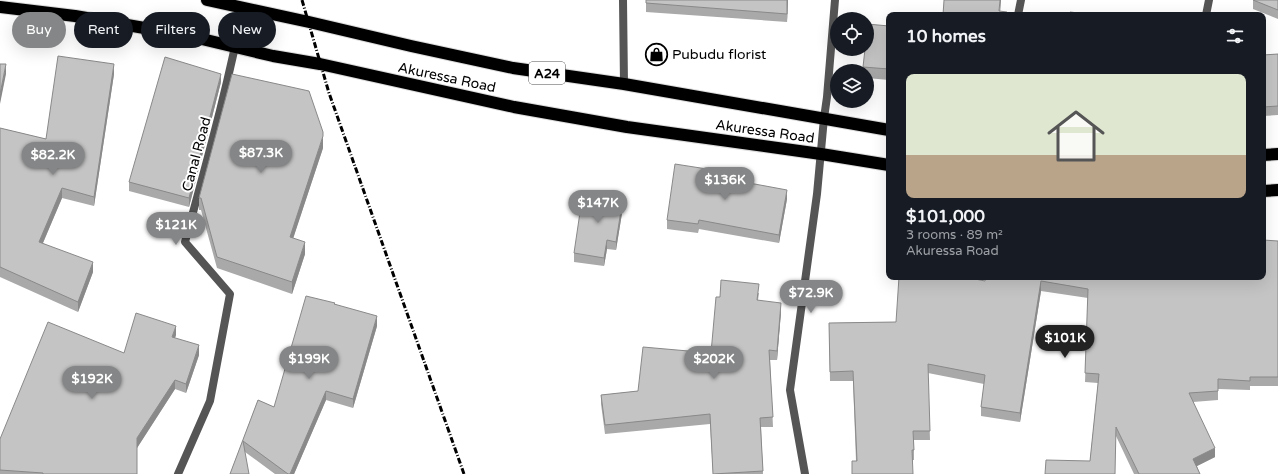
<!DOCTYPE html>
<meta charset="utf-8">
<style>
body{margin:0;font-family:"Varela Round",sans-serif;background:#20242c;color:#f1f3f6;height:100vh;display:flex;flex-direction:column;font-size:15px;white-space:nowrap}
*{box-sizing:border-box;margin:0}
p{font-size:13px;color:#9ea1a6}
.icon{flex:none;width:22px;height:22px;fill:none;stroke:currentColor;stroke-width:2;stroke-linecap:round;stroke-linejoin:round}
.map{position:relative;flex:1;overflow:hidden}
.side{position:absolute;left:886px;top:12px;width:380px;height:268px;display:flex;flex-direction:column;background:#171b24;border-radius:8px;box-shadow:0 4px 16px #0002}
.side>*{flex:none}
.hud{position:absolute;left:12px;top:12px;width:380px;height:36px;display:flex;gap:8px}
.buttons{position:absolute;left:830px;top:12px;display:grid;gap:8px}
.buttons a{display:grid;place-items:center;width:44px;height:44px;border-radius:50%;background:#171b24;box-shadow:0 4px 16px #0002;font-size:20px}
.price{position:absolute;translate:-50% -34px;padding:0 9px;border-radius:14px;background:#858687;color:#fff;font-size:13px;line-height:26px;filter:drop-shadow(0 1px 2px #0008)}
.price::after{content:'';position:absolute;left:50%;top:24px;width:12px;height:9px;margin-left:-6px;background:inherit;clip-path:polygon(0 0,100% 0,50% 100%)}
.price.selected{background:#222;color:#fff}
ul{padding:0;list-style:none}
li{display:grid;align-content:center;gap:8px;height:212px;padding:0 20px}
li+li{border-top:1px solid #363941}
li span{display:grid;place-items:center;height:124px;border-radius:8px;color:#555}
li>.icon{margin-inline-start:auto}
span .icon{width:72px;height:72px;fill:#fffc;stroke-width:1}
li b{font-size:17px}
h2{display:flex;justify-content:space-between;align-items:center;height:48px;padding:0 20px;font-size:17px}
.chip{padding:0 14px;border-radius:18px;background:#171b24;box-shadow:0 4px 16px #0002;font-size:14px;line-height:36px}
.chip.selected{background:#858687;color:#fff}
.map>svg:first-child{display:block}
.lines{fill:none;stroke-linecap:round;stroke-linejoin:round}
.highway-casing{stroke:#dbdbdb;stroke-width:14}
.street{stroke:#555;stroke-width:8}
.highway{stroke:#000;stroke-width:12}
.rail{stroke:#000;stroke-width:3;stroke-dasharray:6 2 1 2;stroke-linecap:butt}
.wall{fill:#a9a9a9}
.shaded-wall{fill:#898989}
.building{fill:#c4c4c4;stroke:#898989}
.labels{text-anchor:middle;stroke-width:4;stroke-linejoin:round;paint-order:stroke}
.shield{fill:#fff;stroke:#4c4c4c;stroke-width:1}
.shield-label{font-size:13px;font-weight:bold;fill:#000}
.poi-label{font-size:14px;fill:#000;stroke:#fff;text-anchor:start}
.street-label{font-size:14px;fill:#000;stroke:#fff}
</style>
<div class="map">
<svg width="1278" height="474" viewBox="0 0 1278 474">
<rect width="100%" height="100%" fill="#fff"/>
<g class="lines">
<defs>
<g id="highway">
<polyline points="207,0 309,22 411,46 513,68 624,84 889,130"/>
<polyline points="0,7 75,16 185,35 273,56 320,64 514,107 627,127 821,154 889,165"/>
<polyline points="1263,155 1278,154"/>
<polyline points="1263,191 1278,190"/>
</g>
</defs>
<!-- highway casing -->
<use href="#highway" class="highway-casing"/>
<!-- street -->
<g class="street">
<polyline points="623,0 624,84"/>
<polyline points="1018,15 1021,0"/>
<polyline points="1206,15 1209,0"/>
<path d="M178,474l32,-73 20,-107 -45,-52c21,-78 43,-155 58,-235"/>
<polyline points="805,474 790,390 817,194 824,118 827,97 835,0"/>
</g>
<!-- highway -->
<use href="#highway" class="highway"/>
<!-- rail -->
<polyline class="rail" points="302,0 329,93 464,474"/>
</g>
<!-- wall -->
<g class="wall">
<polygon points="646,0 788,0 787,22 646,12"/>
<polygon points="1253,0 1278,0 1278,19 1253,9"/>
<polygon points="889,26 889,80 867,78 867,71 863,71 863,67"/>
<polygon points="1278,54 1278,115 1263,116 1263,55"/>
<polygon points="114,74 94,206 62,198 43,243 93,272 78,312 0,277 0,128 46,139"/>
<polygon points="221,82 189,207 129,191 129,182"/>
<polygon points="323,148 293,238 305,254 292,294 217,268 201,210 199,210 199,198"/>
<polygon points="707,175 787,199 779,243 699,229 698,233 667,229 667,220"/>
<polygon points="623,207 616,250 607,249 604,266 574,262 574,253"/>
<polygon points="1278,241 1278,386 1250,386 1250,390 1218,389 1218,400 1193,402 1215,457 1197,466 1200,474 1134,474 1116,436 1090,461 1098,383 1085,382 1088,298 1041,291 1020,422 981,416 981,407 984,384 928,373 930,440 914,440 914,460 856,461 853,381 830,381 829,323 896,322 985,281 1263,277"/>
<polygon points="759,293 758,300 781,312 777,360 770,360 773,427 761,427 763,474 713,474 710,424 605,434 601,404 601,395 638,391 711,353 720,297"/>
<polygon points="335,304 377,326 353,408 326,400 294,474 275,474 245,452 230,474 258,400 274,407"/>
<polygon points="176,335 175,338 199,355 186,393 175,389 137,448 137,474 0,474 0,439"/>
</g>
<!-- shaded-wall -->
<g class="shaded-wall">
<polygon points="787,0 788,0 787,22"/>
<polygon points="1000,0 1001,0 1000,15 999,15"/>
<polygon points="6,64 6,74 0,104 0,94"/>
<polygon points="114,64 114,74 94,206 94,197"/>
<polygon points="221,74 221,82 189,207 189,198"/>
<polygon points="323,136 323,148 290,248 290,237"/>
<polygon points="62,188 62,198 39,252 39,242"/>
<polygon points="787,190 787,199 779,243 779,235"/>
<polygon points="623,198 623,207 616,250 616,242"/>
<polygon points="607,240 607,249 604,266 604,258"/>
<polygon points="305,242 305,254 292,294 292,282"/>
<polygon points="93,262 93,272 78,312 78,302"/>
<polygon points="1041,281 1041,291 1020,422 1020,413"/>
<polygon points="781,303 781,312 777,360 777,351"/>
<polygon points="377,316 377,326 353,408 353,399"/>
<polygon points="176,326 176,335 172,346 172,337"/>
<polygon points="199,345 199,355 186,393 186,384"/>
<polygon points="175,380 175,389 137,448 137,438"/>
<polygon points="326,391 326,400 294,474 290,474"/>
<polygon points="1215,448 1215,457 1193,468 1193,459"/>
</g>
<!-- building -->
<g class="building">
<polygon points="646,0 787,0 787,14 646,3"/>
<polygon points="944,0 1000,0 999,11 1007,12 1006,15 943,15"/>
<polygon points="1253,0 1278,0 1278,10"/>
<polygon points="1070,12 1095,15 1070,15"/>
<polygon points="867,24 889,26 889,69 863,67 865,49 867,49"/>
<polygon points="1278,54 1278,106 1263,107 1263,55"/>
<polygon points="58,56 114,64 94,197 62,188 39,242 93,262 78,302 0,267 0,128 46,139"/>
<polygon points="165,57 221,74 189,198 129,182"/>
<polygon points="0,64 6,64 0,94"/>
<polygon points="232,74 309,91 323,132 323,136 290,237 305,242 292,282 217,257 201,198 199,198"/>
<polygon points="675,164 707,169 706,175 787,190 779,235 699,220 698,224 667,220"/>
<polygon points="583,192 623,198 616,242 607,240 604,258 574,253"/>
<polygon points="1263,240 1278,241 1278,377 1250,377 1250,381 1218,379 1218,391 1189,393 1215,448 1193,459 1200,474 1139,474 1116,427 1115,474 1045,474 1046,460 1090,461 1099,374 1085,373 1088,289 1041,281 1020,413 981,407 985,375 928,364 930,431 913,431 914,450 912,450 913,474 852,474 852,461 857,461 853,371 830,372 829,323 896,322 899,277 965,277 985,281 986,277 1263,277"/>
<polygon points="721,280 759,284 757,300 781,303 777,351 769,350 773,417 760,418 763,471 713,474 710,414 605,425 601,395 638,391 643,347 711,353 716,297 720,297"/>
<polygon points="306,296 335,303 334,304 377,316 353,399 326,391 290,474 288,474 243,441 249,474 230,474 258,400 274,407"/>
<polygon points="136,313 176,326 172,337 199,345 186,384 175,380 137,438 137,474 43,474 43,473 0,470 0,439 48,322 124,353"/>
</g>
<!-- icons -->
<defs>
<symbol id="shop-ring" viewBox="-11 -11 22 22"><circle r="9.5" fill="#fff" stroke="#000" stroke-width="1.5"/><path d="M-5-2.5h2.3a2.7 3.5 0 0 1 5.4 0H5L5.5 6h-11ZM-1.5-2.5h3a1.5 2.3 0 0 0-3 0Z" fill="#000"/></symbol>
</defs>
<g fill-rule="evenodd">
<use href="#shop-ring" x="644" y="42" width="25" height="25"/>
</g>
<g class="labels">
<!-- shield labels -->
<rect class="shield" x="529" y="62" width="36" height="22" rx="3"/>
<g class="shield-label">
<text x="547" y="78">A24</text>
</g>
<!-- poi labels -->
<g class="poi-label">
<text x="672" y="59">Pubudu florist</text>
</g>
<!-- street labels -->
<g class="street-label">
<text transform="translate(447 77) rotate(12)" y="5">Akuressa Road</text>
<text transform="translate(765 131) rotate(8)" y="5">Akuressa Road</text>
<text transform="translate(196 154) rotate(-75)" y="5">Canal Road</text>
</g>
</g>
</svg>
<div class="buttons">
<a><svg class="icon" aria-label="locate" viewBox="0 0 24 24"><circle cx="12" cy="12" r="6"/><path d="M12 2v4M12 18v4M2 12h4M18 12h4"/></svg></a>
<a><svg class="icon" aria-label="layers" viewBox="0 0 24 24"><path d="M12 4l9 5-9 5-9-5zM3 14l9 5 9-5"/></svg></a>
</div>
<b class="price" style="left:261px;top:174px">$87.3K</b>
<b class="price" style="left:53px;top:176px">$82.2K</b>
<b class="price" style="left:725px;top:201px">$136K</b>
<b class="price" style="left:598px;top:224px">$147K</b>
<b class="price" style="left:176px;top:246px">$121K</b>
<b class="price" style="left:811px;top:314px">$72.9K</b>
<b class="price selected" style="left:1065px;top:359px">$101K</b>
<b class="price" style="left:309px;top:380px">$199K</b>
<b class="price" style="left:714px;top:380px">$202K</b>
<b class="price" style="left:92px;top:400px">$192K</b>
<div class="hud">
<a class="chip selected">Buy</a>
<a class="chip">Rent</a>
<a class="chip">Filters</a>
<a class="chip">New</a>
</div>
<section class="side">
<h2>10 homes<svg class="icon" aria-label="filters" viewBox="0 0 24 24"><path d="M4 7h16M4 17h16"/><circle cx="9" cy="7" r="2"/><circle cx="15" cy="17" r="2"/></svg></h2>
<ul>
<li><span style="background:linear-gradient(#dfe7d0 65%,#b9a48a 0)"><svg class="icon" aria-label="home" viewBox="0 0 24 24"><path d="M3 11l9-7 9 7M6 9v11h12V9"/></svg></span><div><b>$101,000</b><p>3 rooms · 89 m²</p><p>Akuressa Road</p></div></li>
</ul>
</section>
</div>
